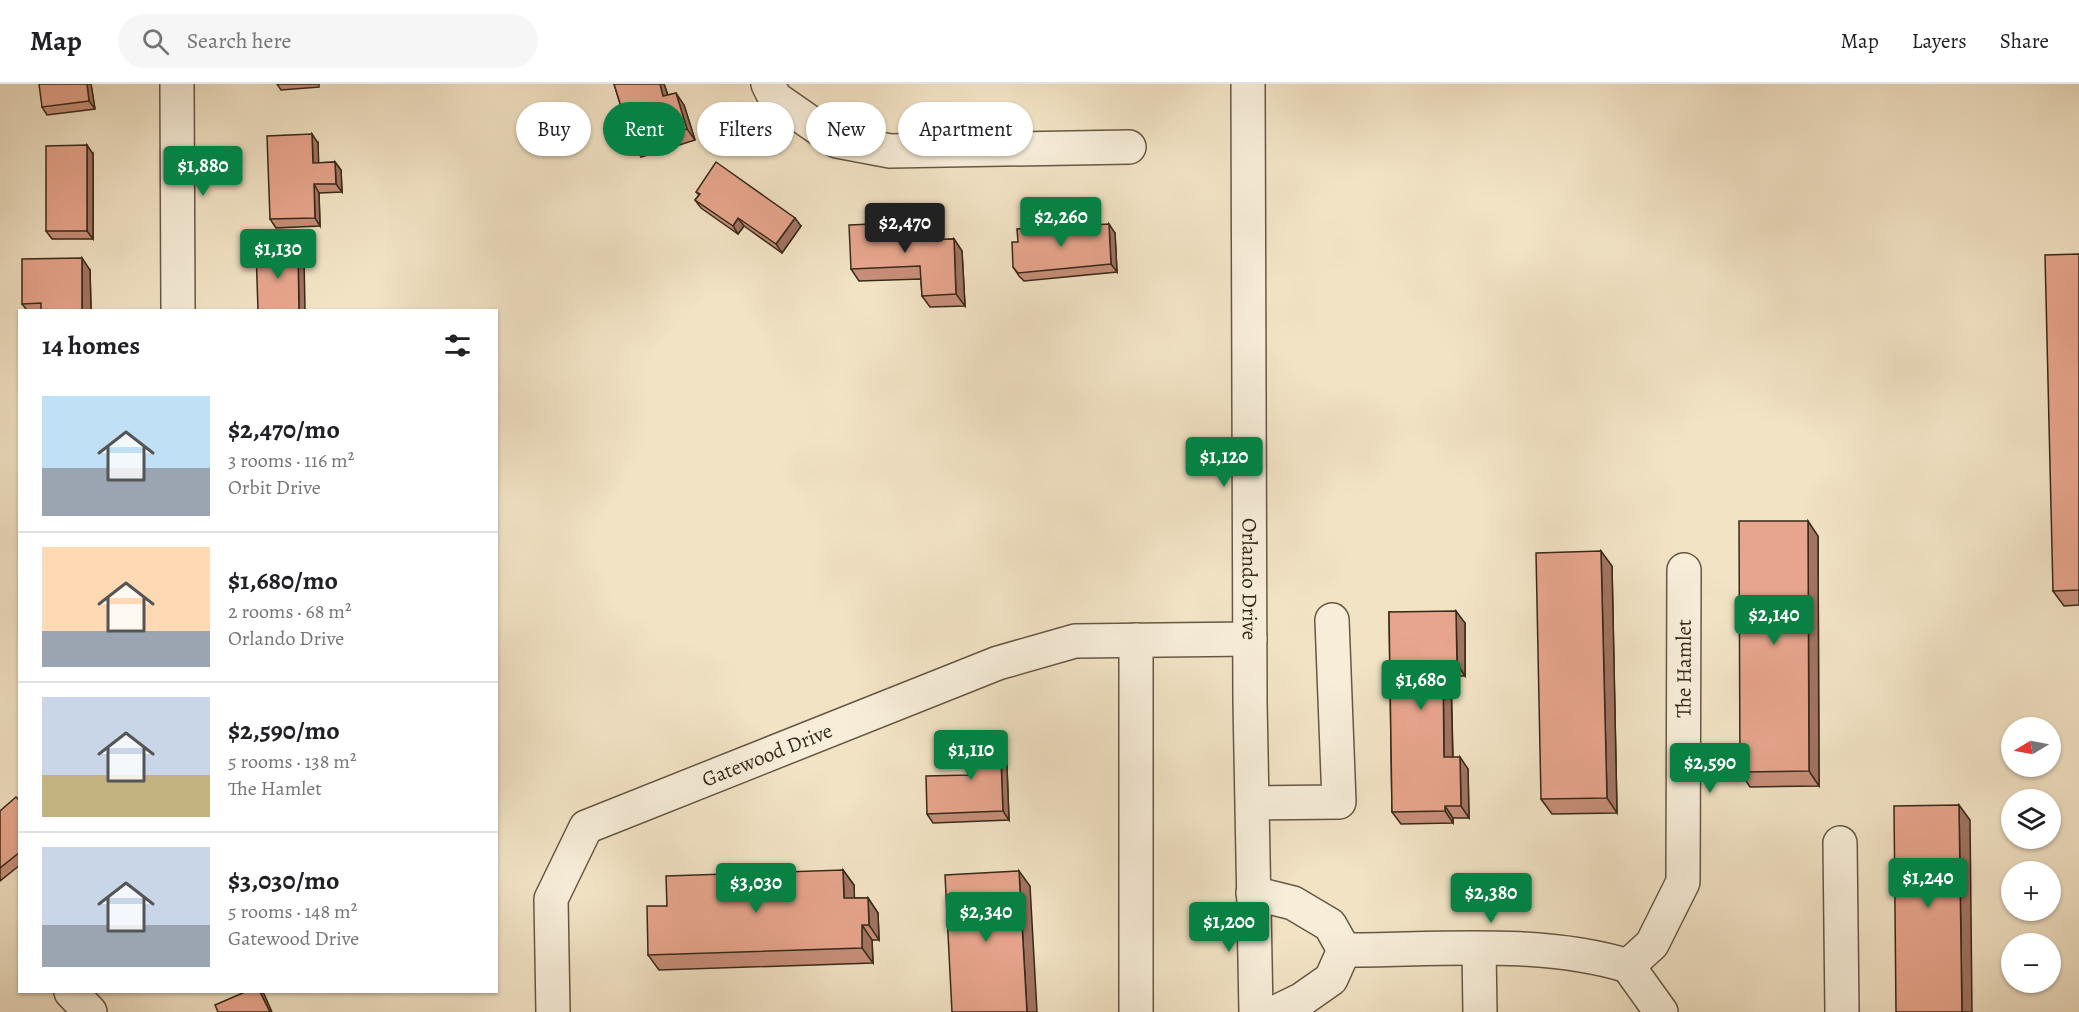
<!DOCTYPE html>
<meta charset="utf-8">
<style>
body{margin:0;font-family:Alegreya,serif;background:#f6f6f6;color:#202124;height:100vh;display:flex;flex-direction:column;font-size:22px;white-space:nowrap}
*{box-sizing:border-box;margin:0}
p{font-size:20px;color:#757577}
.icon{flex:none;width:33px;height:33px;fill:none;stroke:currentColor;stroke-width:2;stroke-linecap:round;stroke-linejoin:round}
.map{position:relative;flex:1;overflow:hidden}
.details{position:absolute;left:18px;top:225px;width:480px;height:684px;display:flex;flex-direction:column;background:#fff;border-radius:0px;box-shadow:0 2px 4px #0004}
.details>*{flex:none}
.guide{position:absolute;left:516px;top:18px;width:570px;height:54px;display:flex;gap:12px}
.needle{width:39px;rotate:260deg}
.fabs{position:absolute;left:2001px;top:633px;display:grid;gap:12px}
.fabs a{display:grid;place-items:center;width:60px;height:60px;border-radius:50%;background:#fff;box-shadow:0 2px 4px #0004;font-size:30px}
.price{position:absolute;translate:-50% -51px;padding:0 14px;border-radius:6px;background:#0b8043;color:#fff;font-size:20px;line-height:39px;filter:drop-shadow(0 2px 3px #0008)}
.price::after{content:'';position:absolute;left:50%;top:36px;width:18px;height:14px;margin-left:-9px;background:inherit;clip-path:polygon(0 0,100% 0,50% 100%)}
.price.active{background:#222;color:#fff}
ul{padding:0;list-style:none}
li{display:flex;align-items:center;gap:18px;height:150px;padding:0 24px}
li+li{border-top:2px solid #e0e0e0}
li span{display:grid;place-items:center;flex:none;width:168px;height:120px;border-radius:0px;color:#555}
li>.icon{margin-inline-start:auto}
span .icon{width:72px;height:72px;fill:#fffc;stroke-width:1}
li b{font-size:26px}
h2{display:flex;justify-content:space-between;align-items:center;height:72px;padding:0 24px;font-size:26px}
.pill{padding:0 21px;border-radius:27px;background:#fff;box-shadow:0 2px 4px #0004;font-size:21px;line-height:54px}
.pill.active{background:#0b8043;color:#fff}
header{display:flex;align-items:center;gap:36px;box-sizing:border-box;height:84px;padding:0 30px;background:#fff;border-bottom:2px solid #e0e0e0}
header strong{font-size:28px}
nav{display:flex;gap:33px;margin-inline-start:auto;font-size:21px}
.search{width:420px;height:54px;background:#f6f6f6;display:flex;align-items:center;gap:15px;box-sizing:border-box;padding:0 21px;border-radius:33px;color:#757577;font-size:22px}
.map>svg:first-child{display:block}
.lines{fill:none;stroke-linecap:round;stroke-linejoin:round}
.minor-casing{stroke:#665844;stroke-width:36}
.minor{stroke:#f7edd9;stroke-width:33}
.wall{fill:#c78e79;stroke:#372a19;stroke-width:1.5}
.shaded-wall{fill:#a27463;stroke:#372a19;stroke-width:1.5}
.building{fill:#e7a58d;stroke:#372a19;stroke-width:1.5}
.labels{text-anchor:middle;stroke-width:6;stroke-linejoin:round;paint-order:stroke}
.street-label{font-size:21px;fill:#372a19;stroke:#f7edd9}
</style>
<header>
<strong>Map</strong>
<div class="search"><svg class="icon" aria-label="search" viewBox="0 0 24 24"><circle cx="10" cy="10" r="6"/><path d="M15 15l6 6"/></svg>Search here</div>
<nav><a>Map</a><a>Layers</a><a>Share</a></nav>
</header>
<div class="map">
<svg width="2079" height="928" viewBox="0 0 2079 928">
<rect width="100%" height="100%" fill="#f2e3c5"/>
<filter id="stains"><feTurbulence type="fractalNoise" baseFrequency=".00333" numOctaves="4"/><feColorMatrix values="0 0 0 0 .2 0 0 0 0 .09 0 0 0 0 .02 0 0 0 .5 -.17"/></filter>
<radialGradient id="worn" r=".72"><stop offset=".6" stop-color="#630" stop-opacity="0"/><stop offset="1" stop-color="#630" stop-opacity=".3"/></radialGradient>
<g class="lines">
<defs>
<g id="minor">
<polyline points="177,0 178,226"/>
<polyline points="768,0 775,14 837,57 890,67 1129,63"/>
<path id="s1" d="M1248,0l2,618 6,310"/>
<polyline points="1136,556 1136,928"/>
<polyline points="1253,719 1339,718 1332,536"/>
<polyline points="1840,759 1842,928"/>
<polyline points="1253,809 1293,819 1330,841 1344,866"/>
<path d="M1344,866c91,0 197,-11 284,16"/>
<polyline points="1479,866 1480,928"/>
<polyline points="71,908 90,928"/>
<path id="s2" d="M553,928l-2,-113 35,-72 412,-164 77,-22 175,-2"/>
<polyline points="1276,928 1301,916 1331,895 1344,866"/>
<path id="s3" d="M1661,928l-33,-46 24,-22 31,-62 1,-312"/>
</g>
</defs>
<!-- minor casing -->
<use href="#minor" class="minor-casing"/>
<!-- minor -->
<use href="#minor" class="minor"/>
</g>
<!-- wall -->
<g class="wall">
<polygon points="91,0 95,25 47,31 42,23"/>
<polygon points="277,0 319,0 319,3 281,6"/>
<polygon points="614,0 664,0 668,11 684,21 695,56 641,73 633,61"/>
<polygon points="318,59 318,79 335,78 341,86 342,108 319,109 320,142 276,144 270,135"/>
<polygon points="93,70 93,155 52,155 46,147"/>
<polygon points="696,108 801,142 782,169 744,142 738,150 701,124 695,116 699,111"/>
<polygon points="919,138 927,150 927,156 954,155 962,167 965,222 930,223 922,212 921,195 859,197 851,185"/>
<polygon points="1115,149 1117,188 1024,197 1019,192 1013,183"/>
<polygon points="2079,170 2079,521 2064,522 2053,507"/>
<polygon points="90,186 91,226 27,226 22,220"/>
<polygon points="1818,452 1819,702 1750,703 1740,688"/>
<polygon points="1612,482 1617,729 1552,730 1541,715"/>
<polygon points="1389,528 1465,539 1465,592 1451,592 1453,673 1468,685 1469,734 1453,734 1453,739 1401,740 1392,728"/>
<polygon points="1000,649 1006,657 1009,736 933,739 927,730 969,691"/>
<polygon points="20,717 20,781 0,797 0,727"/>
<polygon points="843,786 854,801 854,814 868,814 878,829 879,856 872,856 873,879 659,886 648,871 667,822"/>
</g>
<!-- shaded-wall -->
<g class="shaded-wall">
<polygon points="87,0 91,0 95,25 89,17"/>
<polygon points="660,0 664,0 672,24 663,12"/>
<polygon points="676,9 684,21 695,56 687,45"/>
<polygon points="312,50 318,59 319,87 313,79"/>
<polygon points="87,61 93,70 93,155 87,147"/>
<polygon points="335,78 341,86 342,108 336,100"/>
<polygon points="314,100 319,109 320,142 315,134"/>
<polygon points="738,134 744,142 738,150 733,142"/>
<polygon points="795,134 801,142 782,169 776,160"/>
<polygon points="919,138 927,150 928,168 920,156"/>
<polygon points="1109,140 1115,149 1117,188 1111,180"/>
<polygon points="954,155 962,167 965,222 956,210"/>
<polygon points="298,165 304,174 305,226 299,226"/>
<polygon points="82,174 90,186 91,226 82,226"/>
<polygon points="1808,437 1818,452 1819,702 1809,687"/>
<polygon points="1601,467 1612,482 1617,729 1607,714"/>
<polygon points="1456,527 1465,539 1465,592 1457,580"/>
<polygon points="1443,580 1451,592 1453,685 1444,673"/>
<polygon points="1000,649 1006,657 1009,736 1003,727"/>
<polygon points="1460,673 1468,685 1469,734 1461,722"/>
<polygon points="1959,721 1970,736 1972,928 1962,928"/>
<polygon points="1445,722 1453,734 1453,739 1445,727"/>
<polygon points="843,786 854,801 855,829 844,814"/>
<polygon points="1019,787 1030,802 1037,928 1027,928"/>
<polygon points="868,814 878,829 879,856 869,841"/>
<polygon points="862,841 872,856 873,879 862,864"/>
<polygon points="260,908 262,908 264,910 272,928 270,928"/>
</g>
<!-- building -->
<g class="building">
<polygon points="39,0 87,0 89,17 42,23"/>
<polygon points="614,0 660,0 663,12 676,9 687,45 633,61"/>
<polygon points="312,50 313,79 335,78 336,100 314,100 315,134 270,135 267,52"/>
<polygon points="87,61 87,147 46,147 46,62"/>
<polygon points="716,78 795,134 776,160 738,134 733,142 695,116 700,110 696,108"/>
<polygon points="919,138 920,156 954,155 956,210 922,212 920,182 851,185 849,141"/>
<polygon points="1109,140 1111,180 1018,189 1013,183 1012,158 1018,158 1017,145"/>
<polygon points="298,165 299,226 258,226 256,166"/>
<polygon points="2079,170 2079,506 2053,507 2045,171"/>
<polygon points="82,174 82,226 41,226 41,219 22,220 22,175"/>
<polygon points="1739,437 1808,437 1809,687 1740,688"/>
<polygon points="1601,467 1607,714 1541,715 1536,469"/>
<polygon points="1456,527 1457,580 1443,580 1444,673 1460,673 1461,722 1445,722 1445,727 1392,728 1389,528"/>
<polygon points="1000,649 1003,727 927,730 926,692 969,691 967,650"/>
<polygon points="16,713 20,717 20,768 0,784 0,727"/>
<polygon points="1959,721 1962,928 1896,928 1894,722"/>
<polygon points="843,786 844,814 868,814 869,841 862,841 862,864 648,871 647,822 667,822 666,792"/>
<polygon points="1019,787 1027,928 952,928 945,791"/>
<polygon points="245,908 260,908 270,928 218,928 215,921"/>
</g>
<g class="labels">
<!-- street labels -->
<g class="street-label">
<text dy="7" stroke="none"><textPath href="#s1" startOffset="495">Orlando Drive</textPath></text>
<text dy="7" stroke="none"><textPath href="#s3" startOffset="372">The Hamlet</textPath></text>
<text dy="7" stroke="none"><textPath href="#s2" startOffset="388">Gatewood Drive</textPath></text>
</g>
</g>
<rect width="100%" height="100%" filter="url(#stains)"/>
<rect width="100%" height="100%" fill="url(#worn)"/>
</svg>
<div class="fabs">
<a><svg class="needle" viewBox="-14 -14 28 28"><path d="M0-13l5 13h-10z" fill="#e53935"/><path d="M0 13l5-13h-10z" fill="#757577"/></svg></a>
<a><svg class="icon" aria-label="layers" viewBox="0 0 24 24"><path d="M12 4l9 5-9 5-9-5zM3 14l9 5 9-5"/></svg></a>
<a>+</a>
<a>−</a>
</div>
<b class="price" style="left:203px;top:113px">$1,880</b>
<b class="price" style="left:1061px;top:164px">$2,260</b>
<b class="price active" style="left:905px;top:170px">$2,470</b>
<b class="price" style="left:278px;top:196px">$1,130</b>
<b class="price" style="left:1224px;top:404px">$1,120</b>
<b class="price" style="left:1774px;top:562px">$2,140</b>
<b class="price" style="left:1421px;top:627px">$1,680</b>
<b class="price" style="left:971px;top:697px">$1,110</b>
<b class="price" style="left:1710px;top:710px">$2,590</b>
<b class="price" style="left:1928px;top:825px">$1,240</b>
<b class="price" style="left:756px;top:830px">$3,030</b>
<b class="price" style="left:1491px;top:840px">$2,380</b>
<b class="price" style="left:986px;top:859px">$2,340</b>
<b class="price" style="left:1229px;top:869px">$1,200</b>
<div class="guide">
<a class="pill">Buy</a>
<a class="pill active">Rent</a>
<a class="pill">Filters</a>
<a class="pill">New</a>
<a class="pill">Apartment</a>
</div>
<section class="details">
<h2>14 homes<svg class="icon" aria-label="filters" viewBox="0 0 24 24"><path d="M4 7h16M4 17h16"/><circle cx="9" cy="7" r="2"/><circle cx="15" cy="17" r="2"/></svg></h2>
<ul>
<li><span style="background:linear-gradient(#bfe0f5 60%,#9aa5b1 0)"><svg class="icon" aria-label="home" viewBox="0 0 24 24"><path d="M3 11l9-7 9 7M6 9v11h12V9"/></svg></span><div><b>$2,470/mo</b><p>3 rooms · 116 m²</p><p>Orbit Drive</p></div></li>
<li><span style="background:linear-gradient(#ffd9b3 70%,#9aa5b1 0)"><svg class="icon" aria-label="home" viewBox="0 0 24 24"><path d="M3 11l9-7 9 7M6 9v11h12V9"/></svg></span><div><b>$1,680/mo</b><p>2 rooms · 68 m²</p><p>Orlando Drive</p></div></li>
<li><span style="background:linear-gradient(#c9d6e8 65%,#c2b280 0)"><svg class="icon" aria-label="home" viewBox="0 0 24 24"><path d="M3 11l9-7 9 7M6 9v11h12V9"/></svg></span><div><b>$2,590/mo</b><p>5 rooms · 138 m²</p><p>The Hamlet</p></div></li>
<li><span style="background:linear-gradient(#c9d6e8 65%,#9aa5b1 0)"><svg class="icon" aria-label="home" viewBox="0 0 24 24"><path d="M3 11l9-7 9 7M6 9v11h12V9"/></svg></span><div><b>$3,030/mo</b><p>5 rooms · 148 m²</p><p>Gatewood Drive</p></div></li>
</ul>
</section>
</div>
